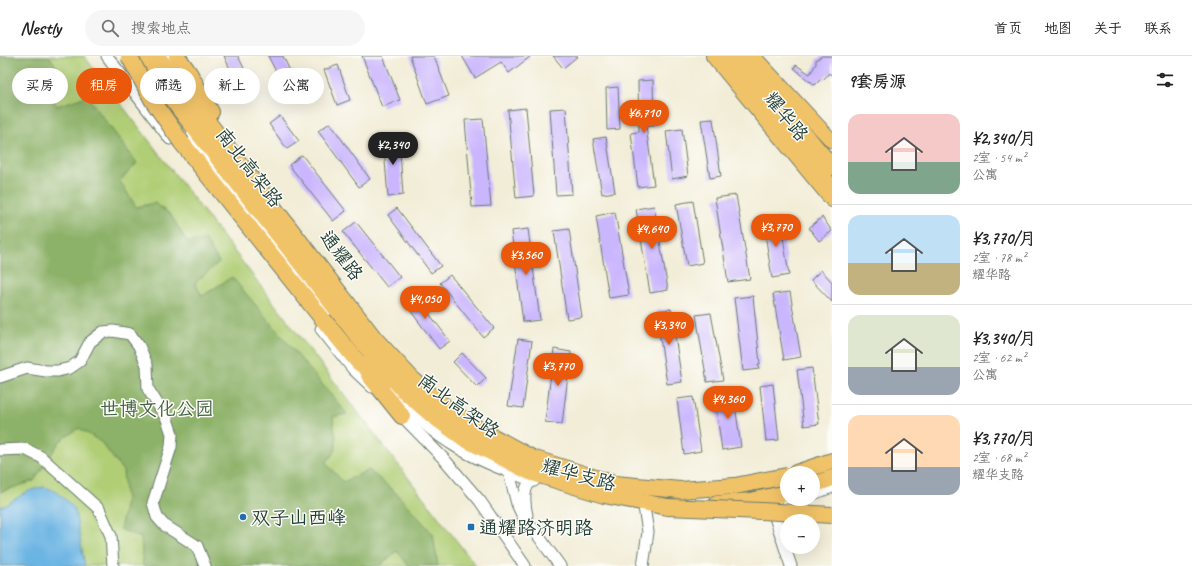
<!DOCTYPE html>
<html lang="zh">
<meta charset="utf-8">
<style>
body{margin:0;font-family:Caveat,"LXGW WenKai TC",sans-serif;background:#f6f6f6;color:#222;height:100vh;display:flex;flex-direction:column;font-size:15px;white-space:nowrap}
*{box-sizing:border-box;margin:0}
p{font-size:13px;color:#767676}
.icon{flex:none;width:22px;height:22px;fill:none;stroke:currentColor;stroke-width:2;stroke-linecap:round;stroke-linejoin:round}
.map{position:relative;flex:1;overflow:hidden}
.sheet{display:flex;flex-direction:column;background:#fff;width:360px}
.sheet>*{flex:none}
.top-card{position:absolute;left:12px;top:12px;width:380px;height:36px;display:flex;gap:8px}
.fabs{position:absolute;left:780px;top:410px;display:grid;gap:8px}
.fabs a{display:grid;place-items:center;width:40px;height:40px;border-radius:50%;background:#fff;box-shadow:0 4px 16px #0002;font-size:20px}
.price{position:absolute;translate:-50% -34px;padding:0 9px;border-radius:14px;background:#ea580c;color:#fff;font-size:13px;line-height:26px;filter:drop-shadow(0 1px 2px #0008)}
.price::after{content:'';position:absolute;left:50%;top:24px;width:12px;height:9px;margin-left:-6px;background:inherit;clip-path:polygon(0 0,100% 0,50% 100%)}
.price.current{background:#222;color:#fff}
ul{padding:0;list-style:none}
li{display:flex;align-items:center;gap:12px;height:100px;padding:0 16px}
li+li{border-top:1px solid #e0e0e0}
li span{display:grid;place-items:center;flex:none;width:112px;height:80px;border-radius:12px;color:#555}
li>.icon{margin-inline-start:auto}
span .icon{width:48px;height:48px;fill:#fffc;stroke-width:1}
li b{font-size:17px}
h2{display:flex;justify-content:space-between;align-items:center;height:48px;padding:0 16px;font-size:17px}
.pill{padding:0 14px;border-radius:18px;background:#fff;box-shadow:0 4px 16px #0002;font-size:14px;line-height:36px}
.pill.current{background:#ea580c;color:#fff}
header{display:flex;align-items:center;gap:24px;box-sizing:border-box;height:56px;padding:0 20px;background:#fff;border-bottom:1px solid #e0e0e0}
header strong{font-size:19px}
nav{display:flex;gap:22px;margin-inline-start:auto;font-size:14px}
.search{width:280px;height:36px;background:#f6f6f6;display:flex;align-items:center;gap:10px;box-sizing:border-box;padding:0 14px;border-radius:22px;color:#767676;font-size:15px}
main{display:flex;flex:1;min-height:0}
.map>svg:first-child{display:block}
.green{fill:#b0ce76;stroke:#688655}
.forest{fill:#8cb167;stroke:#56774e}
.water{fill:#6ab4e3;stroke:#44788c}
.building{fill:#cab6fe}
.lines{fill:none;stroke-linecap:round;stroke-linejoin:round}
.minor-casing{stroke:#697b6d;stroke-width:13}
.major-casing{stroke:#697b6d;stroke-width:16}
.highway-casing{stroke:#697b6d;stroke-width:18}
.minor{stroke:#fff;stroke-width:11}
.major{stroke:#f1c369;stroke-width:14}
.highway{stroke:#f1c369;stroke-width:16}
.highway-bridge-casing{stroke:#697b6d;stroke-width:18;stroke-linecap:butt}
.highway-bridge{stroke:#f1c369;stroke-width:16}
.poi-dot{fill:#1f6fb2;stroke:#fdfcf7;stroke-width:1.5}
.labels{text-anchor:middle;stroke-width:3;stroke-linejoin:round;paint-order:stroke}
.street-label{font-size:19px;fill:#1f3d34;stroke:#fdfcf7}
.park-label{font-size:19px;fill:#436144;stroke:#fdfcf7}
.poi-label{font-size:19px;fill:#1f3d34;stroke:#fdfcf7;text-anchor:start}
</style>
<header>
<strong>Nestly</strong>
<div class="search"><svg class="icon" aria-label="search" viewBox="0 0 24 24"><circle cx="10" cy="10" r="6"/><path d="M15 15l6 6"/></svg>搜索地点</div>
<nav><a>首页</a><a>地图</a><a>关于</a><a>联系</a></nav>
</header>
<main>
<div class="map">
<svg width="832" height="510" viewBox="0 0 832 510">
<rect width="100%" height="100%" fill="#fdfcf7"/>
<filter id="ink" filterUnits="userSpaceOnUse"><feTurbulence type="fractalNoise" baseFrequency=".025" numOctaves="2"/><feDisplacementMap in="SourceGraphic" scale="8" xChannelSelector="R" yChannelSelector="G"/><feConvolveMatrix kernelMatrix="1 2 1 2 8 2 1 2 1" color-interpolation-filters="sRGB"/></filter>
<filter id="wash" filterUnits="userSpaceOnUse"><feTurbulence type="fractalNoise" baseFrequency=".012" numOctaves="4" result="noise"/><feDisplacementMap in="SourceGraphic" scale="16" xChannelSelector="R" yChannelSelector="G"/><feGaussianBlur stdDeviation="0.9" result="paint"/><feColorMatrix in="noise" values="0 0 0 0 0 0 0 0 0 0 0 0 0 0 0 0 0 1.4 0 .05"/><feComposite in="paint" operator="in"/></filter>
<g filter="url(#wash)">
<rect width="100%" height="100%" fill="#f2edd7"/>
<!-- green -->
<polygon class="green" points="0,0 84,0 476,510 0,510"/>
<!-- forest -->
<path class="forest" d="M0,0h49l15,21 -18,12 11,17 30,-10 50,67 -17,18 16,26 19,-4 16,12 16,27 18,-2 14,22 -24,21 7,13 30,-19 115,137 -14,3c0,10 5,23 2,33 -1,4 -7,9 -9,13l17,19 26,-12 28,24 36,40 5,32h-29l-12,-15 -18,15h-236l-2,-28 -21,-9 6,-27 -3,-31 -22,-29 -22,-14 -19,13 -26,40 -34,11z"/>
<!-- water -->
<path class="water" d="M44,431c12,2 24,14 31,23l10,56h-85v-59c18,-7 22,-17 44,-20z"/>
<g id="blocks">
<!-- building -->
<g class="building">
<polygon points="224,0 238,0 256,37 244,43"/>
<polygon points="268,0 283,0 291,17 280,23"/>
<polygon points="362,0 383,0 400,44 382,51"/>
<polygon points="410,0 434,0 449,40 427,48"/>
<polygon points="462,0 531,0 509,17 501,6 475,22"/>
<polygon points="553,0 578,0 563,12"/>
<polygon points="822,0 832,0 832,20 829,17 823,24 821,23 815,29 810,25 810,26 794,12 796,9 810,18 816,8 816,4"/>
<polygon points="338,9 350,44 337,49 324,14"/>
<polygon points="653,24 654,70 646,70 654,129 638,131 631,77 639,76 638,25"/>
<polygon points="618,31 620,73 607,74 606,32"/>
<polygon points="526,52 534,140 516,142 508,54"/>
<polygon points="566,52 572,138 556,139 550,53"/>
<polygon points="280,60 299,85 287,93 269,68"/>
<polygon points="483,63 491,150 472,151 465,64"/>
<polygon points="713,63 721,120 710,122 701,64"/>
<polygon points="330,67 370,123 359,131 318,75"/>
<polygon points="682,73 688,120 672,123 666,75"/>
<polygon points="399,80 403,139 388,141 383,81"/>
<polygon points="606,81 615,136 602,138 593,83"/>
<polygon points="302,99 346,155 333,165 289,109"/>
<polygon points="736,139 750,223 728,226 715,142"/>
<polygon points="693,145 703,207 687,210 676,148"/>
<polygon points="654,150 668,234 650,237 636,153"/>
<polygon points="397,152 441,210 431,217 388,159"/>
<polygon points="615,156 629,239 609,242 596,160"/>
<polygon points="822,161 832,175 819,185 809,172"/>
<polygon points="780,162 789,219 772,222 763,165"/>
<polygon points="356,166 400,221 387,231 343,176"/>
<polygon points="528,173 540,264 523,266 511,175"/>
<polygon points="569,173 582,261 567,263 554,175"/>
<polygon points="821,214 832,226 832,246 811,224"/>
<polygon points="450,219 494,272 483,281 440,227"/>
<polygon points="411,234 450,285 439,293 401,242"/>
<polygon points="790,236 801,301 784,304 773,238"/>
<polygon points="753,240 760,308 758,308 759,313 743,315 734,242"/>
<polygon points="671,253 682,326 667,328 656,255"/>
<polygon points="711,257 723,324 707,326 696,259"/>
<polygon points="518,283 532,285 523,352 508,350"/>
<polygon points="554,293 571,296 562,368 545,366"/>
<polygon points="462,297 486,322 477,331 453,306"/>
<polygon points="812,312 819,368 804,370 797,314"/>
<polygon points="773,328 779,384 766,385 760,330"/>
<polygon points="733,335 741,391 722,394 714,338"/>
<polygon points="693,341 701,395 684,398 677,343"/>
</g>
</g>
</g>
<g filter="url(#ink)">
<use href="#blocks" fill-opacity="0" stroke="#697b6d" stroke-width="1"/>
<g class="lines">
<defs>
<g id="minor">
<polyline points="107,0 170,83"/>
<polyline points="167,0 179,15"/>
<polyline points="191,81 326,255"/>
<polyline points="321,273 353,313 372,331"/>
<path d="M379,319c21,25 43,51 71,68 26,17 55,28 84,38"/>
<polyline points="0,321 27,312 46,315 58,315 70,312 80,305 90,286 103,276 113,275 130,278 139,290 147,309 148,333 167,363 172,378 171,391 153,447 157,461 164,469 197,490 205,510"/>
<polyline points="397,355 444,403 480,445 525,510"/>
<polyline points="0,394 25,393 41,401 99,453 111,480 113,510"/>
<polyline points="509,416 517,448 524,463 534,474 560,510"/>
<polyline points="813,438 832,431"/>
<polyline points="762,449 796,443"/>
<polyline points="771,449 791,510"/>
<path d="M527,459c-2,-8 -4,-23 1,-30 1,-2 3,-3 5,-4"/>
<polyline points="643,510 648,476 644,451"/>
</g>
<g id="major">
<polyline points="713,0 832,144"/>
<polyline points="753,0 832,85"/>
</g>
<g id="highway">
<polyline points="138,0 364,288 403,334 433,360 465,383 530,416 604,439 668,451 682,450"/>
<polyline points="157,0 374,282 413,324 444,350 475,371 532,402 615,428 680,434 735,430 787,420"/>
<polyline points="177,0 189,17 211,56"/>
<polyline points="725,0 832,132"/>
<polyline points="740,0 832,111"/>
<polyline points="182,87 321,261 358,306 384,325"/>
<polyline points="369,319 402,360"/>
<polyline points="796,417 832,405"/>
<polyline points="813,429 832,422"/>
<polyline points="717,448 751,445 787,437"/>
</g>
</defs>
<!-- minor casing -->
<use href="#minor" class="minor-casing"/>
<!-- major casing -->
<use href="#major" class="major-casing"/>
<!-- highway casing -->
<use href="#highway" class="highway-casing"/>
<!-- minor -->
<use href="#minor" class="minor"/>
<!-- major -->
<use href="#major" class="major"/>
<!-- highway -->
<use href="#highway" class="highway"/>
<defs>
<g id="highway-bridge">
<polyline points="129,0 153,45 182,87"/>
<polyline points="668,451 761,455 832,459"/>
</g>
</defs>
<!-- highway-bridge casing -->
<use href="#highway-bridge" class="highway-bridge-casing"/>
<!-- highway-bridge -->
<use href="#highway-bridge" class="highway-bridge"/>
</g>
</g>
<!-- markers -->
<g class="poi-dot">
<circle cx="243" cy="461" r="4"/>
<rect x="467" y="467" width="8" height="8" rx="2"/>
</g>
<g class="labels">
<!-- street labels -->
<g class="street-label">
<text transform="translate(787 60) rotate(51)" y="7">耀华路</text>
<text transform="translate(250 111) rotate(52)" y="7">南北高架路</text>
<text transform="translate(342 199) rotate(53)" y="7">通耀路</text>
<text transform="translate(459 349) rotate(36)" y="7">南北高架路</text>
<text transform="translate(579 418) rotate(15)" y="7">耀华支路</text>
</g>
<!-- park labels -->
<g class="park-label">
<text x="157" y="359">世博文化公园</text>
</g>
<!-- poi labels -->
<g class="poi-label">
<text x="251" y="468">双子山西峰</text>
<text x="479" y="478">通耀路济明路</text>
</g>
</g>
</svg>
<div class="fabs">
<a>+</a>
<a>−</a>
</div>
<b class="price" style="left:644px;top:78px">¥6,710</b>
<b class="price current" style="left:393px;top:110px">¥2,340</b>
<b class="price" style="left:776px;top:192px">¥3,770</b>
<b class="price" style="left:652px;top:194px">¥4,640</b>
<b class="price" style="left:526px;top:220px">¥3,560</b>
<b class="price" style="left:425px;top:264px">¥4,050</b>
<b class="price" style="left:669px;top:290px">¥3,340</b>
<b class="price" style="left:558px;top:331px">¥3,770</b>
<b class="price" style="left:728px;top:364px">¥4,360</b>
<div class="top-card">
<a class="pill">买房</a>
<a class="pill current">租房</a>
<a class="pill">筛选</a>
<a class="pill">新上</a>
<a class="pill">公寓</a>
</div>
</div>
<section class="sheet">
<h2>9套房源<svg class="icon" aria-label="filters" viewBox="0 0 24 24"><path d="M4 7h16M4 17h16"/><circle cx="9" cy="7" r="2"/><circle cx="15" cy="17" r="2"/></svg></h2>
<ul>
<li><span style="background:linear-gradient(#f6c9c9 60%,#7fa58c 0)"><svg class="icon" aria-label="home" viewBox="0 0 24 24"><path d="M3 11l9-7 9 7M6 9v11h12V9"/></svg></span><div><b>¥2,340/月</b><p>2室 · 54 m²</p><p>公寓</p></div></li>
<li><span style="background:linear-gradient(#bfe0f5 60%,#c2b280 0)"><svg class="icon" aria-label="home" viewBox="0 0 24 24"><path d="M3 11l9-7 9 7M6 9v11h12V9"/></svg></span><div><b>¥3,770/月</b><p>2室 · 78 m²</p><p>耀华路</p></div></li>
<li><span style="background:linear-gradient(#dfe7d0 65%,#9aa5b1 0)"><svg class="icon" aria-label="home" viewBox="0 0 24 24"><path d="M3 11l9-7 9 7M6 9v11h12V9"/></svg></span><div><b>¥3,340/月</b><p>2室 · 62 m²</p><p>公寓</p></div></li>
<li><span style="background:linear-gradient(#ffd9b3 65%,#9aa5b1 0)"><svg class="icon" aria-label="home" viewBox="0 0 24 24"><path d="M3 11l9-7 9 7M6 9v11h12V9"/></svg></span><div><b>¥3,770/月</b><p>2室 · 68 m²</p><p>耀华支路</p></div></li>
</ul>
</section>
</main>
